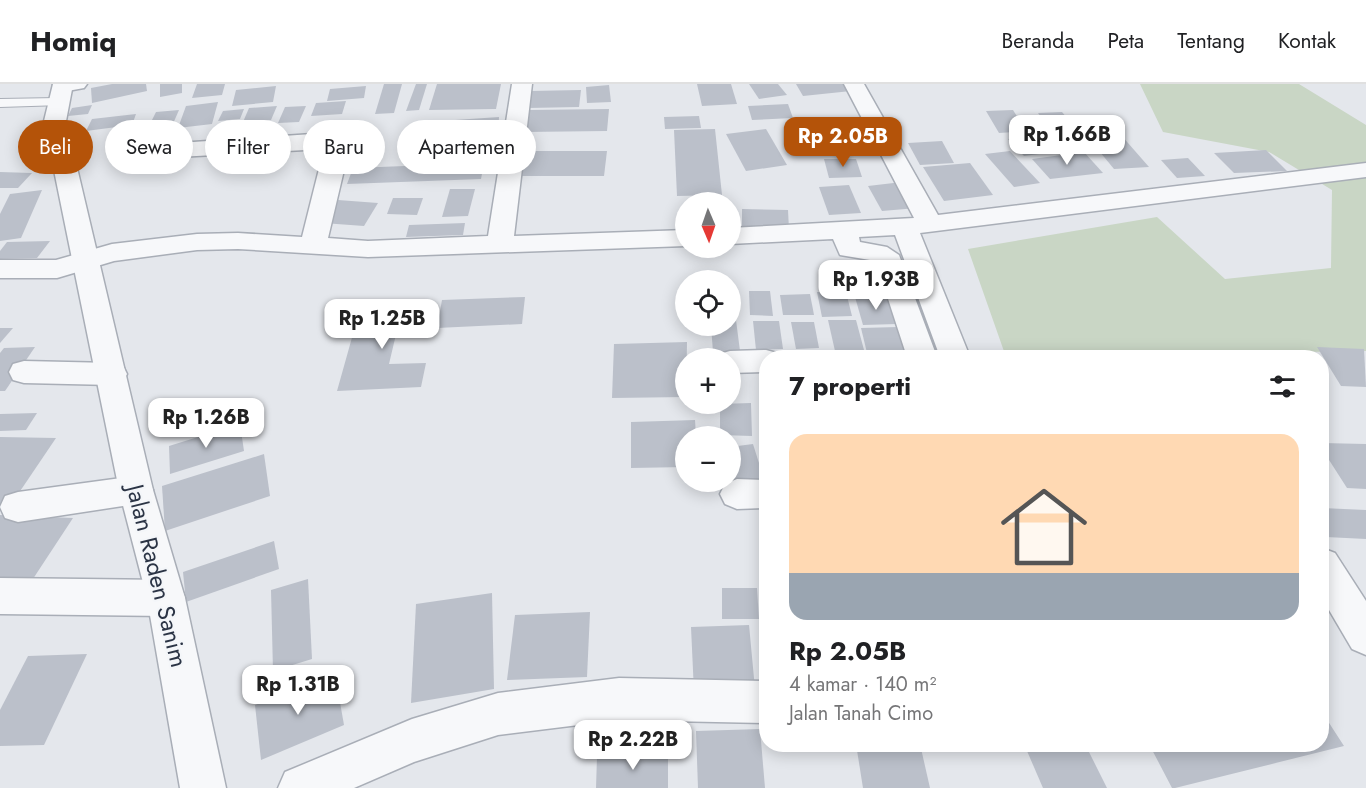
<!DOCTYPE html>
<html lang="id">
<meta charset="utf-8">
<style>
body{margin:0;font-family:Jost,sans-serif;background:#f2f2f2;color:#202124;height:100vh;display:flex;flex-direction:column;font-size:22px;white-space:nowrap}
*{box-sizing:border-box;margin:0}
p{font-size:20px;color:#757577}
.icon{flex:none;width:33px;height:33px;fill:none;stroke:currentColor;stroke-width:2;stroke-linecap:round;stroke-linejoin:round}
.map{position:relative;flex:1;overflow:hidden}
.side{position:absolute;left:759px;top:266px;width:570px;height:402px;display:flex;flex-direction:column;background:#fff;border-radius:24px;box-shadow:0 3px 15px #0003}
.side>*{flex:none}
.top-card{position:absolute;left:18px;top:36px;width:570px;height:54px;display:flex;gap:12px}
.needle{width:39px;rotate:178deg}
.controls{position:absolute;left:675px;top:108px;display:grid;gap:12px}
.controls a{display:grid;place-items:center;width:66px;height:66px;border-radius:50%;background:#fff;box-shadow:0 3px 15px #0003;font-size:30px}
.price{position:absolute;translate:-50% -51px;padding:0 14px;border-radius:12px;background:#fff;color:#222;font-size:20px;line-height:39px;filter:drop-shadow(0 2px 3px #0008)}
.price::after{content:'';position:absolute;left:50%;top:36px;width:18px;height:14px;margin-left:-9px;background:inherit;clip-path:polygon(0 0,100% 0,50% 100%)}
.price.active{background:#b45309;color:#fff}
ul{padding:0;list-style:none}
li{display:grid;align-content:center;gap:12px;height:318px;padding:0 30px}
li+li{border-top:2px solid #e0e0e0}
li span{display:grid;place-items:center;height:186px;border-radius:18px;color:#555}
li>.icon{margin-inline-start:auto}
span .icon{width:108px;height:108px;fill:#fffc;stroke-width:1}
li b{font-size:26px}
h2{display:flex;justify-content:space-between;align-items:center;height:72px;padding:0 30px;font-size:26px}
.tag{padding:0 21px;border-radius:27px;background:#fff;box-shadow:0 3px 15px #0003;font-size:21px;line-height:54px}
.tag.active{background:#b45309;color:#fff}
header{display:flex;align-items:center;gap:36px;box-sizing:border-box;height:84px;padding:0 30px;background:#fff;border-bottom:2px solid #e0e0e0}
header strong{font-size:28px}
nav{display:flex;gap:33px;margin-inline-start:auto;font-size:21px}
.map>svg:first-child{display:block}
.green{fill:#c9d6c5}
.building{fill:#bbc0ca}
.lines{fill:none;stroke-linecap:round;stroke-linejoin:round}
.service-casing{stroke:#a9aeb7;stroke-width:2}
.minor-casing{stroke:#a9aeb7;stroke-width:3}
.tertiary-casing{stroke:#a9aeb7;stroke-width:3}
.service{fill:#f7f8fa;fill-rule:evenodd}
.minor{fill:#f7f8fa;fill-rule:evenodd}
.tertiary{fill:#f7f8fa;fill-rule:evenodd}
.labels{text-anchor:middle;stroke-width:4.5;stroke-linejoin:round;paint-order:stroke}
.street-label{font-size:24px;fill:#2b3445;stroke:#f4f6f9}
</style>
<header>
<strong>Homiq</strong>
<nav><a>Beranda</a><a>Peta</a><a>Tentang</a><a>Kontak</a></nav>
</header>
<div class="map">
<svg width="1366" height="704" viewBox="0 0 1366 704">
<rect width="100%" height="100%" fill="#e4e7ec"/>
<!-- green -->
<polygon class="green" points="1140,0 1299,0 1366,41 1366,267 1006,273 968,165 1157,133 1225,195 1331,184 1332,106 1269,68 1163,48"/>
<!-- building -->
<g class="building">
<polygon points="112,0 146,0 147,7 92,19 91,4"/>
<polygon points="160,0 182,0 182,9 160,13"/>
<polygon points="197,0 225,0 222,11 192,14"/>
<polygon points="384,0 402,0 394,29 375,30"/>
<polygon points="416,0 427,0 419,26 406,27"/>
<polygon points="437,0 501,0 496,25 429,26"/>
<polygon points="697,0 731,0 737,20 702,22"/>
<polygon points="749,0 778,0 787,11 759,15"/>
<polygon points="796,0 846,0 851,7 803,12"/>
<polygon points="609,1 611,18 587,19 586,3"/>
<polygon points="276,2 273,18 232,22 236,6"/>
<polygon points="366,2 364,14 327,17 330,5"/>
<polygon points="581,6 579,23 528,24 530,7"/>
<polygon points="346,17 342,30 311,32 316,19"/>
<polygon points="218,18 212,40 178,44 186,22"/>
<polygon points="788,20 793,34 752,36 748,22"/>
<polygon points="92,21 88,30 68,32 72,24"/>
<polygon points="277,22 271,36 243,38 249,24"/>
<polygon points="306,22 299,38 278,39 285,23"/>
<polygon points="244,25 240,35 218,37 223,27"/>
<polygon points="609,25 607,47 524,48 529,26"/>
<polygon points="179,26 172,42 148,44 156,28"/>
<polygon points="1013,26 1018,34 1036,33 1046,46 999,49 986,27"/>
<polygon points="1062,28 1078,47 1052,48 1038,29"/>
<polygon points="136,30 132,41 86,47 92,35"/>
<polygon points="699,32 701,44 665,45 664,33"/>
<polygon points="499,33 498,53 423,58 426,38"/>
<polygon points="834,36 845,52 808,57 797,41"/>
<polygon points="1114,43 1149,83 1114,85 1081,45"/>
<polygon points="715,45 722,111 677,112 674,46"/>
<polygon points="766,45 787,81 746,87 726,50"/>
<polygon points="1046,50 1062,67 1024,72 1008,55"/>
<polygon points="942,57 954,79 920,81 908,59"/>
<polygon points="1266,66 1287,87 1234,89 1214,69"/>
<polygon points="523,67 607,67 604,92 517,92"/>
<polygon points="1010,67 1040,99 1014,103 985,70"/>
<polygon points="1084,68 1103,89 1050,95 1032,75"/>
<polygon points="1188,74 1205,92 1177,94 1161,76"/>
<polygon points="824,75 856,75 862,93 829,94"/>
<polygon points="484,79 481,95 347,100 353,84"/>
<polygon points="970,79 993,111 944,117 923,83"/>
<polygon points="0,88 32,89 18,104 0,104"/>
<polygon points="902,98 917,124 882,127 868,102"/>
<polygon points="849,101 861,129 829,131 819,103"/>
<polygon points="450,105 475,105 468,132 442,133"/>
<polygon points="42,106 21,154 0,157 0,130 10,110"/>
<polygon points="393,114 423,114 417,131 387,130"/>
<polygon points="338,116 378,119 364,142 323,139"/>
<polygon points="742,125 788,126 789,146 742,145"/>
<polygon points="465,139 463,151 406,153 409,141"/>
<polygon points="50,157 37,174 0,175 0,167 7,158"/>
<polygon points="749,207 770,207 773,232 750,231"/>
<polygon points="817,208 846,208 852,232 822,233"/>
<polygon points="810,210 814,231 783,231 780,211"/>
<polygon points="889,212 897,240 863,241 855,213"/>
<polygon points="525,213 522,240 437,244 442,216"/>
<polygon points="435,222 432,240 398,242 389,280 426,279 421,303 337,307 360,225"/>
<polygon points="730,236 736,236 740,267 713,268 711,242 730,242"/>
<polygon points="828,236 856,236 864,266 835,267"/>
<polygon points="753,237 779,237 783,265 756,266"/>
<polygon points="791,238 814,238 819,264 796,265"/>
<polygon points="898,243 907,273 868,273 861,244"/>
<polygon points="0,244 13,244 0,259"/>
<polygon points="687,258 686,313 612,314 614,260"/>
<polygon points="35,263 5,307 0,307 0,269 4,264"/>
<polygon points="1317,263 1364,265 1366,303 1341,302"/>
<polygon points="751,319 752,352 720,351 720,320"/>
<polygon points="37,329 26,346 0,347 0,330"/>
<polygon points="695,336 696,352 686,352 686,383 631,384 631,338"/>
<polygon points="240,340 244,367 170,390 169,362"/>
<polygon points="0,353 56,354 8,425 0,425"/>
<polygon points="1322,359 1366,360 1366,405 1347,404 1322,365"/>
<polygon points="753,360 764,395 729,400 730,363"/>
<polygon points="264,370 270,412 165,447 162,402"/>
<polygon points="1322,424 1366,426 1366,455 1326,453 1322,445"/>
<polygon points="0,431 73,434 27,504 0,502"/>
<polygon points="274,457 279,485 186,518 183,488"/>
<polygon points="308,495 312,575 273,587 271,506"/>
<polygon points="722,504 757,504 759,535 722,535"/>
<polygon points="492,509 494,605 411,619 416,520"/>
<polygon points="590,528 587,593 507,596 515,531"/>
<polygon points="749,541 755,605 694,608 691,543"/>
<polygon points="87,570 44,661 0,662 0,626 28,572"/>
<polygon points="335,590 344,641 261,676 255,621"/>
<polygon points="1322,628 1344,662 1175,704 1172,704 1149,660 1322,660"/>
<polygon points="760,645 765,704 698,704 696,647"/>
<polygon points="856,660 920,660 930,704 863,704"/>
<polygon points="1024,660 1085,660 1107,704 1043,704"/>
<polygon points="668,669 668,704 596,704 597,672"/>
</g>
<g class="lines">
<defs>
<polygon id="service" points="57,14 62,15 62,21 0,23 0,15"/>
<g id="minor">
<polygon points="53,0 87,0 84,4 62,8 55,6"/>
<polygon points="512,0 532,0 514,152 686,146 686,162 368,173 238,165 197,166 114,177 57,194 0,194 0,176 56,176 112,160 197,150 238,149 302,153 324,65 178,73 170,71 166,66 170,61 178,59 312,50 336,53 343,57 348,69 328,154 368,157 488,152"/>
<polygon points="844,0 864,0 938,131 1366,79 1366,93 920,149 970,273 940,273 895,151 859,153 860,158 887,163 899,171 937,273 907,273 877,181 870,176 840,171 833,155 730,160 730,144 914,134"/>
<polygon points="766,266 777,269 779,273 766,273 766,288 730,289 730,274 717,274 719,270 730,267"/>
<polygon points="24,277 112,279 123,282 127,290 123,298 112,301 24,299 13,296 9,288 13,280"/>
<polygon points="136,392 148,396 153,406 148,416 136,420 18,438 5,434 0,423 5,412 18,408"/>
<polygon points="737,395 766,396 766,424 737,425 725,420 720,410 725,400"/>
<polygon points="1322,464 1335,469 1366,517 1366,571 1352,565 1322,514"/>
<polygon points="0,494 166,496 180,501 185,514 180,527 166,532 0,530"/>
<polygon points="619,594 766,597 766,639 619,636 498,651 414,678 354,704 278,704 285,688 412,635 498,609"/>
</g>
<polygon id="tertiary" points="53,0 73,0 66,37 153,406 185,514 226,704 180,704 147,514 119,406 44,37"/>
</defs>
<!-- service casing -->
<use href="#service" class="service-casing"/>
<!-- minor casing -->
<use href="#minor" class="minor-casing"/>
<!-- tertiary casing -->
<use href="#tertiary" class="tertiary-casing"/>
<!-- service -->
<use href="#service" class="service"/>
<!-- minor -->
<use href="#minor" class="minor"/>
<!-- tertiary -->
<use href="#tertiary" class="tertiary"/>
</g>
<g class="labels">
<!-- street labels -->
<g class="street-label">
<text transform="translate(157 492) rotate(76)" y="8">Jalan Raden Sanim</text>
</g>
</g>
</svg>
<div class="controls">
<a><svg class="needle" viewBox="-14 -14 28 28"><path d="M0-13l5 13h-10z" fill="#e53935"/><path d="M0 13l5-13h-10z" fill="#757577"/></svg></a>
<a><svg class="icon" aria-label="locate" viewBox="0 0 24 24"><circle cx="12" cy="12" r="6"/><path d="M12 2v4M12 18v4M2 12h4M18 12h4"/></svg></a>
<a>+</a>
<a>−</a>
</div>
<b class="price" style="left:1067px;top:82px">Rp 1.66B</b>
<b class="price active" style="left:843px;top:84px">Rp 2.05B</b>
<b class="price" style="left:876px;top:227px">Rp 1.93B</b>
<b class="price" style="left:382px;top:266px">Rp 1.25B</b>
<b class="price" style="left:206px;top:365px">Rp 1.26B</b>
<b class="price" style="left:298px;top:632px">Rp 1.31B</b>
<b class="price" style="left:633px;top:687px">Rp 2.22B</b>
<div class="top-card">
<a class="tag active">Beli</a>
<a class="tag">Sewa</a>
<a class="tag">Filter</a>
<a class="tag">Baru</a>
<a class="tag">Apartemen</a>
</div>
<section class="side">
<h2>7 properti<svg class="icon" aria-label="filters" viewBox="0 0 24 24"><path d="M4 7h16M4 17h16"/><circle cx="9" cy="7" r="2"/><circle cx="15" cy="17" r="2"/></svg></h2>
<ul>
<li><span style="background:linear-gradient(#ffd9b3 75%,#9aa5b1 0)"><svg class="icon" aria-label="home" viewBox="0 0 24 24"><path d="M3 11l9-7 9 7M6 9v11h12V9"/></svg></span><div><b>Rp 2.05B</b><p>4 kamar · 140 m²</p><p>Jalan Tanah Cimo</p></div></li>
</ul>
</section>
</div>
